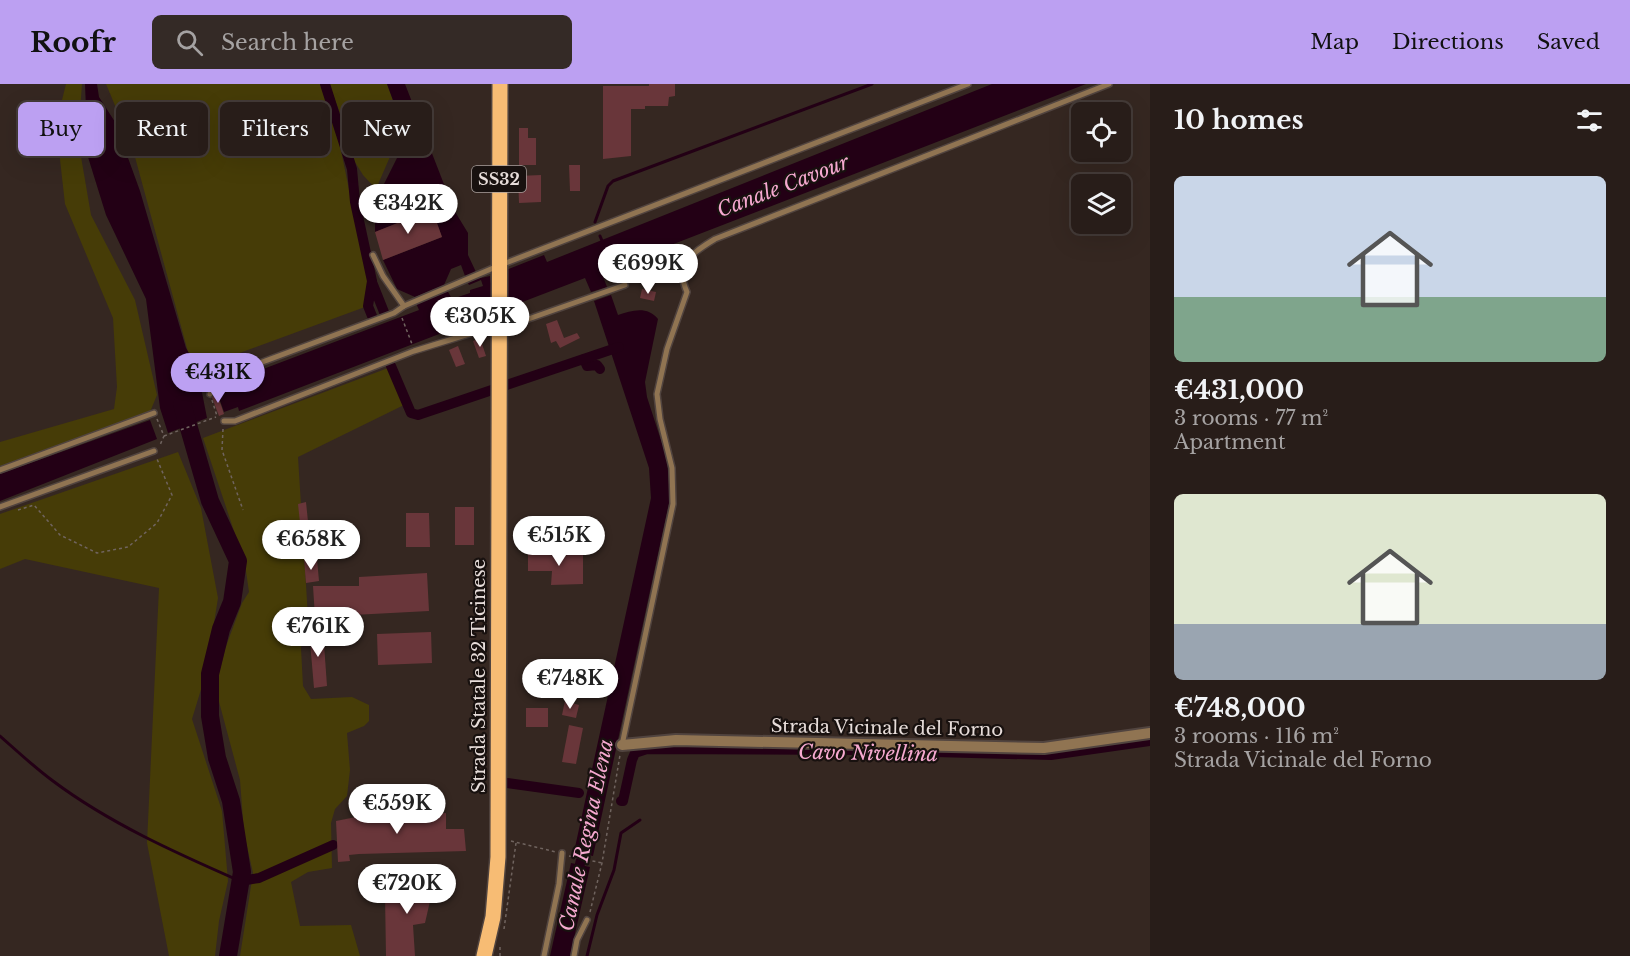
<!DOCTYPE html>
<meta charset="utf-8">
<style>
body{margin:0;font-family:"Libre Baskerville",serif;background:#342a26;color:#f1f3f6;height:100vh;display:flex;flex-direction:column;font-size:22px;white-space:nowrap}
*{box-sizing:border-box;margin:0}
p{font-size:20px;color:#a5a2a2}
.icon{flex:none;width:33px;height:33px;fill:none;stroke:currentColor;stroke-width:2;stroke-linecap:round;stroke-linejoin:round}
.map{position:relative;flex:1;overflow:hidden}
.side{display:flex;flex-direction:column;background:#281d19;width:480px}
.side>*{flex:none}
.top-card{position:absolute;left:18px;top:18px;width:570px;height:54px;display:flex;gap:12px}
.buttons{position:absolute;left:1071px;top:18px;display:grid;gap:12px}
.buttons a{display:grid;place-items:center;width:60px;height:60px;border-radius:9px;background:#281d19;box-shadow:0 6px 24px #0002,0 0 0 2px #443b38;font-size:30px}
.price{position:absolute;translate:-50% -51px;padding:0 14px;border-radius:21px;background:#fff;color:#222;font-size:20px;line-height:39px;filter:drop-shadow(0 2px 3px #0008)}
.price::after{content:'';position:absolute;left:50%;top:36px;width:18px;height:14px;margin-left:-9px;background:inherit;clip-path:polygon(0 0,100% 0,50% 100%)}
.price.current{background:#bca0f2;color:#111}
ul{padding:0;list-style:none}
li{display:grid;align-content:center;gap:12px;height:318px;padding:0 24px}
li span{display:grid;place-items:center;height:186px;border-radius:9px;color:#555}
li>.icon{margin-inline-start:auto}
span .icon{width:108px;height:108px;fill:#fffc;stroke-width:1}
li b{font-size:26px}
h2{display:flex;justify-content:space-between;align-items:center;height:72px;padding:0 24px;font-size:26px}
.chip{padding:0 21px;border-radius:9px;background:#281d19;box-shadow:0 6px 24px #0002,0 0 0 2px #443b38;font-size:21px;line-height:54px}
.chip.current{background:#bca0f2;color:#111}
header{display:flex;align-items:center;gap:36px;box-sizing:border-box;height:84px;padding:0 30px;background:#bca0f2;color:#111}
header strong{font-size:28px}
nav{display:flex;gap:33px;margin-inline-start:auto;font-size:21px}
.search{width:420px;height:54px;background:#342a26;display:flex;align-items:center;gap:15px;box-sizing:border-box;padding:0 21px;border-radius:9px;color:#a5a2a2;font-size:22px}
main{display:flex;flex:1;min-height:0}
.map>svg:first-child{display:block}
.green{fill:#463c07}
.water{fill:#230015}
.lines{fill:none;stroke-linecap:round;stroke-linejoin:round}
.stream{stroke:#230015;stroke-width:3}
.canal{stroke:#230015;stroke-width:10}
.river{stroke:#230015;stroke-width:18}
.building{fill:#69363a}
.service-casing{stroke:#51443f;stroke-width:8}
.minor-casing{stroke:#51443f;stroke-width:14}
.primary-casing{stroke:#51443f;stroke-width:18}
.path{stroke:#70645f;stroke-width:1.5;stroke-dasharray:3 3;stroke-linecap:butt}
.service{stroke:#907452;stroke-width:5}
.minor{stroke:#907452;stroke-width:10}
.primary{stroke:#f7bc74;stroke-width:15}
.labels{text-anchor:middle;stroke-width:4.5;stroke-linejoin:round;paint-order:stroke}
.shield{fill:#18110f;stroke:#a9a09d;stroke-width:1.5}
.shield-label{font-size:16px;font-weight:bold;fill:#e7ddda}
.street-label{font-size:18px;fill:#e7ddda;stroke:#18110f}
.water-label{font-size:20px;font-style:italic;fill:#f6a9d0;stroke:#18110f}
</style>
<header>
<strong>Roofr</strong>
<div class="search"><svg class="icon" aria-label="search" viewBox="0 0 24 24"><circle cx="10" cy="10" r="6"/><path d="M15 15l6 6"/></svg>Search here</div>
<nav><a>Map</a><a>Directions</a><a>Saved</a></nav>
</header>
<main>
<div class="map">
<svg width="1150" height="872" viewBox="0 0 1150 872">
<rect width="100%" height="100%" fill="#352721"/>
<!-- green -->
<g class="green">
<polygon points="66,0 82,0 78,55 91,131 135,216 157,311 150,328 0,384 0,358 114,325 117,303 113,234 65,120 56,40"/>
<polygon points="106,0 321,0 338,52 368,198 365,223 212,279 188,268 132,62"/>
<polygon points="329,0 387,0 400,36 390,40 399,52 376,105 363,91 355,78 345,42"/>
<polygon points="388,284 404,321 298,373 308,533 301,564 303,602 311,615 352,613 369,621 369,637 364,642 347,649 350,686 347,712 335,725 331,739 332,784 308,788 291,798 300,842 351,841 360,872 240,872 253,789 244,749 240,696 218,614 219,589 225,565 242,519 249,508 245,480 203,354"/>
<polygon points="178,368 201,424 218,514 206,589 192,635 222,727 228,797 219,837 215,872 169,872 147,759 159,504 25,475 0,485 0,430"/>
</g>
<!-- water -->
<g class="water">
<polygon points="85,0 97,0 99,13 115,38 140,107 186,264 197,283 207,334 168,349 160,324 146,215 106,131 88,73"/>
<polygon points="387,0 405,0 454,126 468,149 468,171 476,188 465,192 461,181 451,185 444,201 415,213 397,205 383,176 442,153 432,126 375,148 375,118 407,54"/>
<polygon points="992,0 1086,0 640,173 646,190 634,194 627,177 601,187 607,203 591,208 585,194 239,327 238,323 224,328 218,311 231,306 229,298 419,226 416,219 447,206 452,215 470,209 470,206 483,202 481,196 469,201 467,197 490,192 491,200 506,195 506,186 544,171 547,178"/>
<path d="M611,211l7,20c14,-5 30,-9 40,4l-13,63 2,15 20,62 3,39 -77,358 -19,-4 77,-354 -2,-30 -55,-167z"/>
<polygon points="150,336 157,355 0,417 0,390"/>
<polygon points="571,779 590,783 570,872 550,872"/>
</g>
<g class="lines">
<!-- stream -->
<g class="stream">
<polyline points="595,138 608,102 613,97 872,0"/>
<polyline points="600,152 603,159"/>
<path d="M0,652c17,15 34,31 53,45 56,42 123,72 187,100"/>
<polyline points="587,872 597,831 614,786 621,749 640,736"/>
</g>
<!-- canal -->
<g class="canal">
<polyline points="325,0 352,85 355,118 372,197 368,222 372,232"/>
<polyline points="372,198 384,228"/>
<polyline points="584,275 587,282 597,281 600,285"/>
<polyline points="391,282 411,329 418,331 619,263"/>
<polyline points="507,699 579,709"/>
<polyline points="621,717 623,717 632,676 635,669 647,665 861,666 1051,671 1150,657"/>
<polyline points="577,793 585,758"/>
<polyline points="240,797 259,794 333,761"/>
</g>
<!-- river -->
<polyline class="river" points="182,320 210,417 238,477 232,518 221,545 210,590 210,632 217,674 231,717 242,788 228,872"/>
</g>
<!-- building -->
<g class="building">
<polygon points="649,0 675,0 675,12 669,13 668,22 645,22 645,25 631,25 631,72 603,75 603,2 649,2"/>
<polygon points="519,44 528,44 528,54 536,54 536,81 519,81"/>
<polygon points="569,81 580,81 580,107 570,107"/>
<polygon points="541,91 541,118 519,119 518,92"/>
<polygon points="432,125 442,153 383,176 375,148"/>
<polygon points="642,205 656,208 654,217 640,214"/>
<polygon points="557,236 564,254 577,249 580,254 560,264 556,257 551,259 546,240"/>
<polygon points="480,254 486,272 479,274 473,257"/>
<polygon points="458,262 465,280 456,283 449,266"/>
<polygon points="217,309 224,330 219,332 211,311"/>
<polygon points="306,418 311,467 303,467 298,420"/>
<rect x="455" y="423" width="19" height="38"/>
<polygon points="406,429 429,429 430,463 406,463"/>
<polygon points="528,469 583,469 583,500 551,501 552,487 528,487"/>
<polygon points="304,475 317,475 319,497 306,499"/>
<polygon points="427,489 429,527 315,533 313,502 359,502 359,493"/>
<polygon points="309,546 323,546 327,602 314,604"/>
<polygon points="431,548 432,579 378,581 377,550"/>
<polygon points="565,617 579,621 576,634 562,631"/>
<rect x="526" y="624" width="22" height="19"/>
<polygon points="569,641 583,644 576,680 562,678"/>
<polygon points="446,729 446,745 464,745 466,767 359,770 349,771 350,777 338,778 336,737 356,733"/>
<polygon points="432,785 433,804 425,839 413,841 415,872 386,872 385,811 413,812 412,788"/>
</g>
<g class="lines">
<defs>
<g id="service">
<polyline points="373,171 383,192 404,222"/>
<polyline points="210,310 217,295 394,229 404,222 498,182 968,0"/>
<polyline points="224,337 235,337 414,267 498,241 517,239 625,201"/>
<polyline points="0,386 154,329"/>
<polyline points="0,423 154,367"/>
<path d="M622,661l51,-241 -1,-36 -12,-49 -3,-25 10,-45 20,-57c-13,-28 6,-40 28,-53l394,-155"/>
<polyline points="544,872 559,800 562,769"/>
<polyline points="574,872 577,856 587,836"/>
</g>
<polyline id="minor" points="622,661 676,656 1044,664 1150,649"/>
<polyline id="primary" points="484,872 493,833 498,773 500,0"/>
</defs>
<!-- service casing -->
<use href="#service" class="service-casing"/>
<!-- minor casing -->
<use href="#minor" class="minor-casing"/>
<!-- primary casing -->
<use href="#primary" class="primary-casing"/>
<!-- path -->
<g class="path">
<polyline points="402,234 412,260"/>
<polyline points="212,316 217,332"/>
<polyline points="157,335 164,352 160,361"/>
<polyline points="223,345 222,366 243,426"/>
<polyline points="164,352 216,333"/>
<polyline points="18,426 34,421 60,451 97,469 128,463 157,439 172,411 157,375"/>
<polyline points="511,757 556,768"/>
<polyline points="569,772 602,779"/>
<polyline points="590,828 602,779 620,671"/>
<polyline points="504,845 516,759"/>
<polyline points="500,872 500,861"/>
</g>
<!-- service -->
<use href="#service" class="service"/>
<!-- minor -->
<use href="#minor" class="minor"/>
<!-- primary -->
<use href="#primary" class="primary"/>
</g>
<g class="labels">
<!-- shield labels -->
<rect class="shield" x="472" y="82" width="54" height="26" rx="4.5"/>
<g class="shield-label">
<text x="499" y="101">SS32</text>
</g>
<!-- street labels -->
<g class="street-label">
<text transform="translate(479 592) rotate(-90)" y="6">Strada Statale 32 Ticinese</text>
<text transform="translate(887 644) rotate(1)" y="6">Strada Vicinale del Forno</text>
</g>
<!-- water labels -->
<g class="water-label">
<text transform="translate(783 102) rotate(-21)" y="7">Canale Cavour</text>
<text transform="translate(868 669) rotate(1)" y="7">Cavo Nivellina</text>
<text transform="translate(586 751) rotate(-78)" y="7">Canale Regina Elena</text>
</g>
</g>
</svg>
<div class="buttons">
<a><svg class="icon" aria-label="locate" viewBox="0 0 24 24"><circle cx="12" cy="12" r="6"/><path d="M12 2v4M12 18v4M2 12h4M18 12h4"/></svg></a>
<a><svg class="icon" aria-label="layers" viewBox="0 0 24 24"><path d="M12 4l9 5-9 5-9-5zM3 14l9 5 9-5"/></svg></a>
</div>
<b class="price" style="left:408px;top:151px">€342K</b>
<b class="price" style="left:648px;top:211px">€699K</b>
<b class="price" style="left:480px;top:264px">€305K</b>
<b class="price current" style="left:218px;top:320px">€431K</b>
<b class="price" style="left:559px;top:483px">€515K</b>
<b class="price" style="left:311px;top:487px">€658K</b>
<b class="price" style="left:318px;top:574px">€761K</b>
<b class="price" style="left:570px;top:626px">€748K</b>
<b class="price" style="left:397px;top:751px">€559K</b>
<b class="price" style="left:407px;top:831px">€720K</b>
<div class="top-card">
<a class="chip current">Buy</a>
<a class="chip">Rent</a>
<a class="chip">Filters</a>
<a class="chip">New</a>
</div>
</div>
<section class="side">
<h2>10 homes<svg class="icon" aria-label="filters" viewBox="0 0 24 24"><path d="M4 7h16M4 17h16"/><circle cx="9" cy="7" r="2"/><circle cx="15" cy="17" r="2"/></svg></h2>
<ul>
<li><span style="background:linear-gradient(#c9d6e8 65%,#7fa58c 0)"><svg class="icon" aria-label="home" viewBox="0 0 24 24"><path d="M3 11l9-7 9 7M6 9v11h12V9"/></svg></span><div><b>€431,000</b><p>3 rooms · 77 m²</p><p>Apartment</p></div></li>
<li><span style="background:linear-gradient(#dfe7d0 70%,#9aa5b1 0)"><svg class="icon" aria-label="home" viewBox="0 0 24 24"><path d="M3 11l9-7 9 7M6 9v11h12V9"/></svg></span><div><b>€748,000</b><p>3 rooms · 116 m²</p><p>Strada Vicinale del Forno</p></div></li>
</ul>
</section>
</main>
